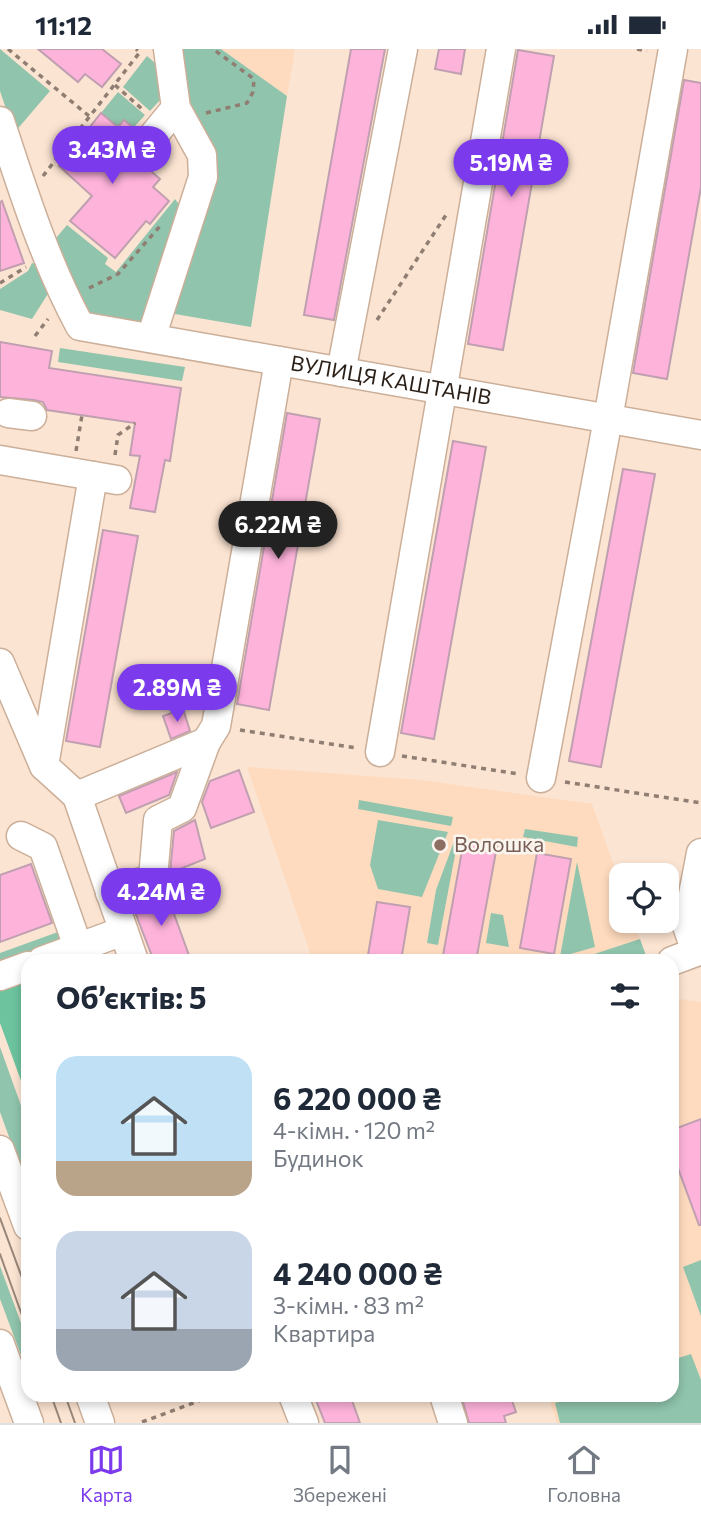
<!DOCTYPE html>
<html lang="uk">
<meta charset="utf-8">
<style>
body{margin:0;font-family:Commissioner,sans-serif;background:#f6f6f7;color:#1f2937;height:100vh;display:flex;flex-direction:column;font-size:26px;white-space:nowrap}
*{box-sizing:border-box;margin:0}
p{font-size:23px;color:#747a83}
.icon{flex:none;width:38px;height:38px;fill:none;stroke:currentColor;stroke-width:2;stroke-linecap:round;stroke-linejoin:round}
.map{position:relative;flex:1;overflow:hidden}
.drawer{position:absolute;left:21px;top:905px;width:658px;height:448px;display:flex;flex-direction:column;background:#fff;border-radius:21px;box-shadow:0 4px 10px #0003}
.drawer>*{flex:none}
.tools{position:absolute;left:609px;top:814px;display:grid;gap:14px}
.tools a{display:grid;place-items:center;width:70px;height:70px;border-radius:14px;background:#fff;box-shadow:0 4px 10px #0003;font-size:35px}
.price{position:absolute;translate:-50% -60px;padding:0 16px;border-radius:24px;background:#7c3aed;color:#fff;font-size:23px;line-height:46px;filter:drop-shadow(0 2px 4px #0008)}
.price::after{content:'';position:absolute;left:50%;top:42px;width:21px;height:16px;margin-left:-10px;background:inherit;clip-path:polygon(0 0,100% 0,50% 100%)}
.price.current{background:#222;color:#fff}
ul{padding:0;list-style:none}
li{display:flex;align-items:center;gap:21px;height:175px;padding:0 35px}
li span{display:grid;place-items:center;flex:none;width:196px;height:140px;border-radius:21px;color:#555}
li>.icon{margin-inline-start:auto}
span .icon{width:84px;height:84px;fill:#fffc;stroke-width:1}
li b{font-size:30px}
h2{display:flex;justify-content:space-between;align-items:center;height:84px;padding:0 35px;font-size:30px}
.status{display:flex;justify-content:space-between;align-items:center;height:49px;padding:0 35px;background:#fff;direction:ltr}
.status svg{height:19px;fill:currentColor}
.tabs{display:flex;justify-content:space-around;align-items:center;height:98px;border-top:2px solid #e0e1e3;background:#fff;font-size:19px;color:#747a83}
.tabs a{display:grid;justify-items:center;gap:4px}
.tabs .current{color:#7c3aed}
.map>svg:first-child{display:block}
.built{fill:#fedbbe}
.green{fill:#90c4ac}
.forest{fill:#6cc39e}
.building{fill:#feb3db;stroke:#c09fb0;stroke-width:2}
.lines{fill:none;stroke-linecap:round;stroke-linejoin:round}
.minor-casing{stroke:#cbaf99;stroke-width:31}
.path{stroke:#8f7e71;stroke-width:3.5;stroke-dasharray:5 5;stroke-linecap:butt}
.minor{stroke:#fff;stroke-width:28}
.tram{stroke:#988779;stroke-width:2}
.education-dot{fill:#8d6e63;stroke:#fbf5f0;stroke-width:2.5}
.labels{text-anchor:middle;stroke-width:5;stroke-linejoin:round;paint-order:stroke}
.street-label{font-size:21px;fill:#2a1f17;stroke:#fbf5f0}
.education-label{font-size:21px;fill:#785e54;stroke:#fbf5f0;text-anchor:start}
</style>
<div class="status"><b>11:12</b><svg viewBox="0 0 49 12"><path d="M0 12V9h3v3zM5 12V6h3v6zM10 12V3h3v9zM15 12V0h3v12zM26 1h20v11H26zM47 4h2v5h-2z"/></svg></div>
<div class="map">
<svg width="701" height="1374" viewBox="0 0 701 1374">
<rect width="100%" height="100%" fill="#fce4d2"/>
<!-- built -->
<g class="built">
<polygon points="221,0 295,0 287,47"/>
<polygon points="247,718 420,731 592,755 621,837 621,872 633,872 648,912 313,912"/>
<polygon points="672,949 701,953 701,1374 557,1374 548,1346 672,1346"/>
</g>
<!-- green -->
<g class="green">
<polygon points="0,0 50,42 14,84 0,42"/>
<polygon points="174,0 221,0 287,47 251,278 169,264 218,118 215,103 192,58"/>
<polygon points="147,7 162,20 162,49 150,62 123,38"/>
<polygon points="118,43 145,66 134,78 124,71 118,78 101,64"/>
<polygon points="175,150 184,162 143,274 86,266 51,195 67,176 108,209 105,215 116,223"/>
<polygon points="32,214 44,217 51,240 32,270 0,261 0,240 28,222"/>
<polygon points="60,299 185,318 182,332 58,313"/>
<polygon points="359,751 453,768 451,777 358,760"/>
<polygon points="378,771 448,783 422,848 378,840 370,816"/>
<polygon points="525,780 578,788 577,798 523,788"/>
<polygon points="455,790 458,790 438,896 427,894 436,841"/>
<polygon points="577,813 595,898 560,908"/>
<polygon points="491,864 503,866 509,898 486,894"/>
<polygon points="58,883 63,898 0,920 0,904"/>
<polygon points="640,890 648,912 573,912"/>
<polygon points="0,998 28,1076 28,1140 0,1063"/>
<polygon points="701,1211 701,1267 683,1218"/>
<polygon points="0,1217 28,1293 28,1325 0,1250"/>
<polygon points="691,1305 701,1331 701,1374 560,1374 555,1354 578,1346 672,1346 672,1311"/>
</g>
<!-- forest -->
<polygon class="forest" points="28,925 28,1051 0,974 0,935"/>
<!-- building -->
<g class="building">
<polygon points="38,0 102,0 121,15 102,38 85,25 78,33"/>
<polygon points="351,0 385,0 334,271 304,266"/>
<polygon points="439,0 465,0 461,25 435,20"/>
<polygon points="518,1 554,7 503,301 468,295"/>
<polygon points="684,31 701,34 701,138 667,330 633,324"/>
<polygon points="101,64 118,78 124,71 136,81 127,96 128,105 133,112 143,115 160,130 153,138 169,152 150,175 146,172 115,209 70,172 92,147 59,117"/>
<polygon points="2,152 24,214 0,222 0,153"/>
<polygon points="0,293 52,302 49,319 181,339 170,412 165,411 155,463 130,459 140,407 130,406 135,374 47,361 43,353 34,351 0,348"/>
<polygon points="287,364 320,370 269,661 237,655"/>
<polygon points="453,392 486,398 434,690 401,684"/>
<polygon points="623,420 655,425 601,718 569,712"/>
<polygon points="103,481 138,487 100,698 66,692"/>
<polygon points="183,660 190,682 171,690 163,667"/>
<polygon points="239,721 254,763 211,779 202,753 210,732"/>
<polygon points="177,723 169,746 126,764 119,747"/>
<polygon points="195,771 205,810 170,824 174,782"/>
<polygon points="464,791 497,797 476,912 442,912"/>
<polygon points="537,804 571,810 554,905 520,899"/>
<polygon points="31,815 52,874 0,893 0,826"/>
<polygon points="165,840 191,912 154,912 138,871 132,854"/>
<polygon points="377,853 410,858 401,912 367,912"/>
<polygon points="701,1070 701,1176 699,1176 672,1103 672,1081"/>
<polygon points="314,1346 350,1346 360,1374 325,1374"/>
<polygon points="461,1346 510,1346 516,1363 504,1367 506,1374 469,1374"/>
</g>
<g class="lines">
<defs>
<g id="minor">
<path id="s1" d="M0,72c23,70 45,140 80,205l621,109"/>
<polyline points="143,99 176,59"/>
<polyline points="151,289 203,128 202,106 176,59 168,0"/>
<polyline points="341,323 403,0"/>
<polyline points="8,364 32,367"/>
<polyline points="0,411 117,431"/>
<polyline points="0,614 44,717 77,747 206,693 216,677 279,312"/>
<polyline points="380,703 501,0"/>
<polyline points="44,717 93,427"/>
<polyline points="541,729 608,370 673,0"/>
<polyline points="77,747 134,912"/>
<polyline points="21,787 43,798 78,898"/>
<polyline points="110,844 153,829 158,771 182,759 206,693"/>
<polyline points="42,912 123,882"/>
<polyline points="672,912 696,903 687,877 701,804"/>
<polyline points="0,927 28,917"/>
<polyline points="0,1101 28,1177"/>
<polyline points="0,1295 29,1374"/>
<polyline points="90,1346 100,1374"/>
<polyline points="293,1346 304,1374"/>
<polyline points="444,1346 453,1374"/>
</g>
</defs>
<!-- minor casing -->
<use href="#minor" class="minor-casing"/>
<!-- path -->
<g class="path">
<polyline points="8,0 89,67"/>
<polyline points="637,0 647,2"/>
<polyline points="115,36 142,60"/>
<polyline points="206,64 247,54 253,43 254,30 213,0"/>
<polyline points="43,127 140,3 136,0"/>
<polyline points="0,234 26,218"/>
<polyline points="89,239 118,225 161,176"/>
<polyline points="377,271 446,166"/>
<polyline points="35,287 48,270"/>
<polyline points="76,402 82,366"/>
<polyline points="115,406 118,386 135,374"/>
<polyline points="240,681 357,699"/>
<polyline points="402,707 519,725"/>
<polyline points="565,733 701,754"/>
<polyline points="142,1373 215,1346"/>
</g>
<!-- minor -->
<use href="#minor" class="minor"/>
<!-- tram -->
<g class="tram">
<polyline points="0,1169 28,1245"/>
<polyline points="0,1205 28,1283"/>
<polyline points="51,1346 61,1374"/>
<polyline points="65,1346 75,1374"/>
</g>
</g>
<!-- markers -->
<circle class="education-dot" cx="440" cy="796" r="7"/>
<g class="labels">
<!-- street labels -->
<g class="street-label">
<text dy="7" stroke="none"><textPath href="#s1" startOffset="536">ВУЛИЦЯ КАШТАНІВ</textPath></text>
</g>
<!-- education labels -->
<g class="education-label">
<text x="454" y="803">Волошка</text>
</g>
</g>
</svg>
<div class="tools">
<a><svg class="icon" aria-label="locate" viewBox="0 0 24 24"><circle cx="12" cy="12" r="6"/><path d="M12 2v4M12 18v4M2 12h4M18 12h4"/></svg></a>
</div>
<b class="price" style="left:112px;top:137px">3.43M ₴</b>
<b class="price" style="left:511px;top:150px">5.19M ₴</b>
<b class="price current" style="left:278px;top:512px">6.22M ₴</b>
<b class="price" style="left:177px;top:675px">2.89M ₴</b>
<b class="price" style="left:161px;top:879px">4.24M ₴</b>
<section class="drawer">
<h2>Об’єктів: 5<svg class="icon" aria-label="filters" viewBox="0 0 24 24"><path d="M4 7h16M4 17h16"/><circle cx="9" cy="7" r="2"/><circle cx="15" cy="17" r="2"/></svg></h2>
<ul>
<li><span style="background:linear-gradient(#bfe0f5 75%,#b9a48a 0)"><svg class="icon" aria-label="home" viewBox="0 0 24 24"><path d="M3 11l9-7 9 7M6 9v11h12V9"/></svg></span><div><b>6 220 000 ₴</b><p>4-кімн. · 120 m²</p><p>Будинок</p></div></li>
<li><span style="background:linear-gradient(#c9d6e8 70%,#9aa5b1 0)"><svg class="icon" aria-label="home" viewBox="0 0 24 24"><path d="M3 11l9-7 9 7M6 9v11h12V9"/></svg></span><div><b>4 240 000 ₴</b><p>3-кімн. · 83 m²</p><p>Квартира</p></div></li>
</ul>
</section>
</div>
<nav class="tabs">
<a class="current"><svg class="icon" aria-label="map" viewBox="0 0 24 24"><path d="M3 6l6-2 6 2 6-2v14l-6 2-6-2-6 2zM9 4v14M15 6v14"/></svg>Карта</a>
<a><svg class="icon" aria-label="saved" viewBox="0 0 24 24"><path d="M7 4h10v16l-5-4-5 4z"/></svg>Збережені</a>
<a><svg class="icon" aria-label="home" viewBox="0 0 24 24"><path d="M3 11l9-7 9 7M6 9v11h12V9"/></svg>Головна</a>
</nav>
